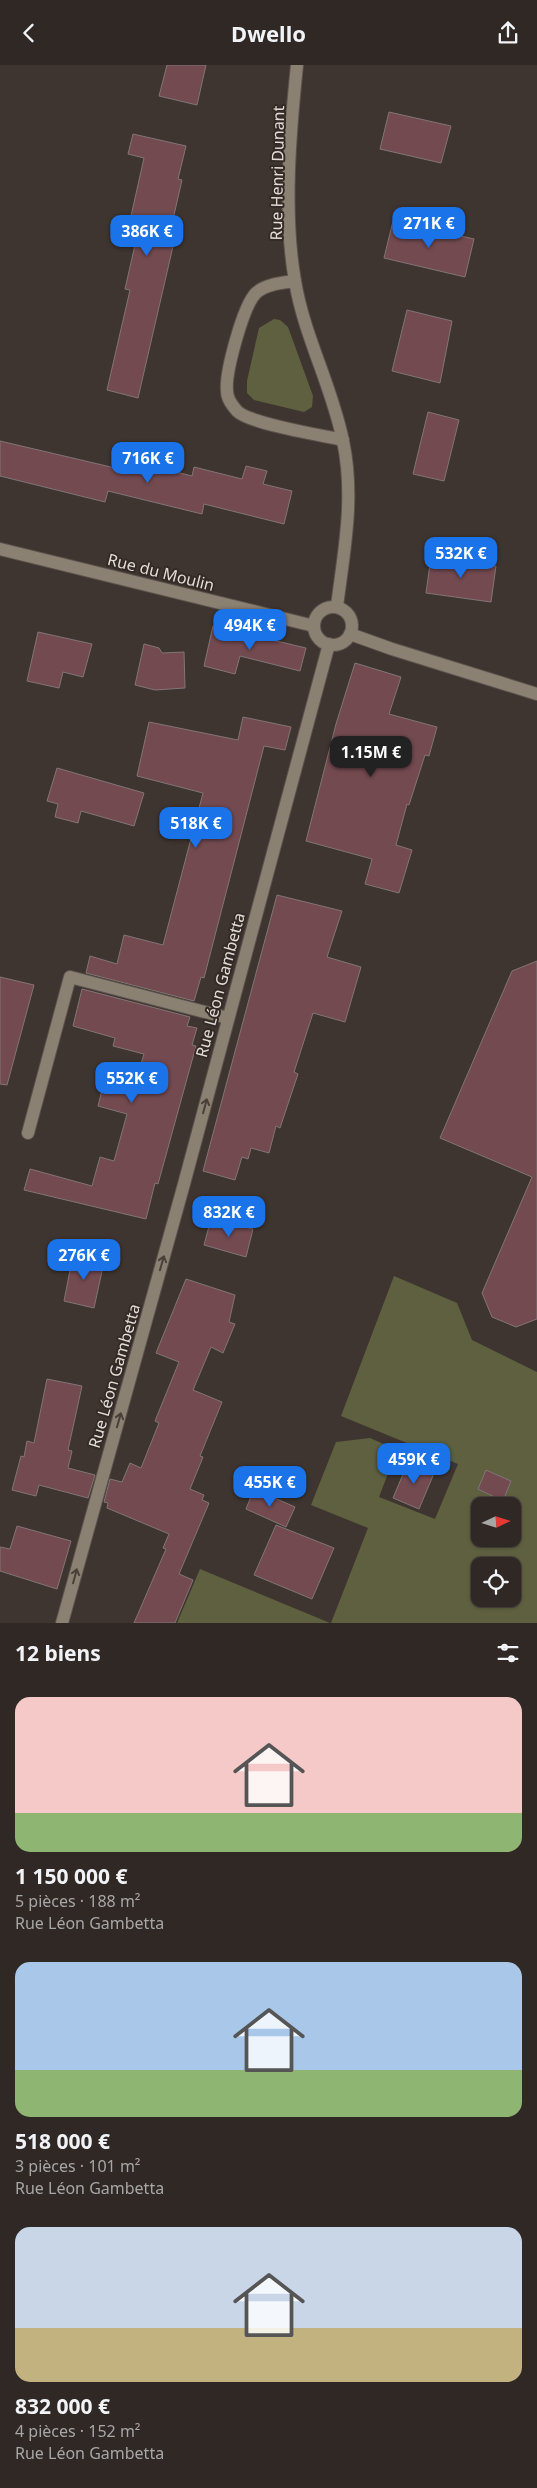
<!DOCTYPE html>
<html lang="fr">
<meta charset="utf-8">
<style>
body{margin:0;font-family:"Noto Sans",sans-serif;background:#3b3431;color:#f1f3f6;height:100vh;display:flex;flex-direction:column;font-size:19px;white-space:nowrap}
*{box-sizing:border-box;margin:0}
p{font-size:16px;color:#a7a6a6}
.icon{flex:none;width:28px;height:28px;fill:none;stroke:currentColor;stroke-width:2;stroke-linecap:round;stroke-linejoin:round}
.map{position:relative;height:1558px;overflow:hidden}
.drawer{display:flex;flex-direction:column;background:#2f2824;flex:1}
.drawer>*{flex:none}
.needle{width:32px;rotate:86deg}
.buttons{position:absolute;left:471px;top:1432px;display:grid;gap:10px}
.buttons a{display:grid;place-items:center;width:50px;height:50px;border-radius:10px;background:#2f2824;box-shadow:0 1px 4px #0004,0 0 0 1px #4a4441;font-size:25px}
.price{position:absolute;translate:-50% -42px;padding:0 11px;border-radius:10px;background:#1a73e8;color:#fff;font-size:16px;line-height:32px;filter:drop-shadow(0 1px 2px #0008)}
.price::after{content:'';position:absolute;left:50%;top:30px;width:15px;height:11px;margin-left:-8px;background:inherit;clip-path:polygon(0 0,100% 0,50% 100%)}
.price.active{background:#222;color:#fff}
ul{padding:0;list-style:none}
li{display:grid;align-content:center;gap:10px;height:265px;padding:0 15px}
li span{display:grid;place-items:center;height:155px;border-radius:15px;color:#555}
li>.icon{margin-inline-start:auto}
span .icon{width:90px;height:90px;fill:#fffc;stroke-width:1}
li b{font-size:21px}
h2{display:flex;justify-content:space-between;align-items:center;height:60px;padding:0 15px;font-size:21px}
header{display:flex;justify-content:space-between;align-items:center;height:65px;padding:0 15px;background:#2f2824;font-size:22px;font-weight:700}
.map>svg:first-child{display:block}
.green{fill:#5e6040;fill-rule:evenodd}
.building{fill:#734a50;stroke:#827576}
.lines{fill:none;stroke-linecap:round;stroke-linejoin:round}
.minor-casing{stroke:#5c534e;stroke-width:14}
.minor{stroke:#8b8172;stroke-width:12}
.oneway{stroke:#4a4039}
.labels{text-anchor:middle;stroke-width:4;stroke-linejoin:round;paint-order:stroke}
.street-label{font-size:16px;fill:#e2dbd8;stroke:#342a26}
</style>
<header><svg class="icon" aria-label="back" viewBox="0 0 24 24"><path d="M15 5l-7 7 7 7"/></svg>Dwello<svg class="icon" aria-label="share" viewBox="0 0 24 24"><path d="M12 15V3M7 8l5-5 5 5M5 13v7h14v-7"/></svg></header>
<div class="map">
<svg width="537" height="1558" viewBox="0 0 537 1558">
<rect width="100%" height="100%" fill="#3f3530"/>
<!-- green -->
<g class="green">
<polygon points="274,254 280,255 288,262 313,331 312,342 304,347 254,335 247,328 247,316 259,263"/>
<path d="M394,1211l63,27 15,37 65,32v251h-206l37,-95 -57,-23 25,-63 34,-4 27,12 -18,47 56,22 23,-55 -117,-48zM480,1441h32v33h-32zM480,1501h32v33h-32z"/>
<polygon points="200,1504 330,1558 177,1558"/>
</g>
<!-- building -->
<g class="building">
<polygon points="167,0 206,0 197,40 159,31"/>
<polygon points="389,47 451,61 441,98 380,84"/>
<polygon points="133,69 186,81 178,114 182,115 168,176 174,177 138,333 107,325 130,225 125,224 135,180 125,178 144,93 128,89"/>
<polygon points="393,156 474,174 465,212 384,193"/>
<polygon points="407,245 452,256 440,318 392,306"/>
<polygon points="428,347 459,355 444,416 413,409"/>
<polygon points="0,376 145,410 148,400 192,411 194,402 242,414 246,401 267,406 263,419 292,426 284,459 204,439 202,449 108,426 105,437 0,411"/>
<polygon points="431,492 496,501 491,537 426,528"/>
<polygon points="213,561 306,583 300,606 240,591 235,609 204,601"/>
<polygon points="38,567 92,579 83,612 63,607 59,623 27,616"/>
<polygon points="144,579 159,583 162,588 184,587 185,623 155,625 135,620"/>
<polygon points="355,598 401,612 389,649 437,662 429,691 425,690 409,740 407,739 396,780 412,785 399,828 365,819 372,794 306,776 336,659"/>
<polygon points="243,652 291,662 285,685 264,681 204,913 201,912 194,936 86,908 90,891 117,899 124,870 163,880 203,728 137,711 149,657 238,675"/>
<polygon points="57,703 144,728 134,761 81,746 78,758 55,752 58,739 47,736"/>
<polygon points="277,830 342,846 327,892 361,902 345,957 313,948 294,1007 298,1009 280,1063 276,1061 269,1088 251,1083 248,1094 242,1092 235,1115 203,1106"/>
<polygon points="537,896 537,1254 516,1262 492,1252 482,1228 532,1112 440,1073 512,906"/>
<polygon points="0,912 34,920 7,1020 0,1019"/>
<polygon points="82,924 190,952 187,961 197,963 192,980 196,981 158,1119 155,1118 146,1154 24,1125 30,1104 92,1121 100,1092 114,1096 127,1049 98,1041 103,1021 132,1029 144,989 113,981 115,973 73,961"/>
<polygon points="211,1154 253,1164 246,1192 204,1180"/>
<polygon points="73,1190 104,1197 94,1243 64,1236"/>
<polygon points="186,1214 235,1230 229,1257 235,1259 223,1288 211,1282 193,1325 222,1337 200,1391 203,1392 190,1424 204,1430 202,1435 209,1438 179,1509 193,1515 175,1558 134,1558 166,1484 163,1483 169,1469 107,1443 108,1438 104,1437 110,1414 122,1417 130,1398 141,1403 159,1358 155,1356 179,1297 156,1288"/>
<polygon points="47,1314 82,1321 68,1385 72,1386 68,1403 95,1410 88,1433 39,1420 36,1431 12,1425 21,1391 24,1392 27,1376 34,1378"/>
<polygon points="409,1395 435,1406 419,1444 393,1433"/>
<polygon points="486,1405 511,1416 503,1436 478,1424"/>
<polygon points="254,1424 295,1442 286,1462 246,1444"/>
<polygon points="276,1460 334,1483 312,1534 254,1510"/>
<polygon points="17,1461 71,1476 57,1524 0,1506 0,1482 10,1484"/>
</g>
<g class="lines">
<defs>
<g id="minor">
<path d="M297,0c-7,68 -14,148 -2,216 9,55 37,105 48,160 12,56 1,110 -6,165"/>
<path d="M295,216c-13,2 -29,3 -39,12 -13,13 -31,80 -29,98 0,8 5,14 10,20 13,13 84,24 106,29"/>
<polyline points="0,484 314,561"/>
<circle cx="333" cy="561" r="19"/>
<polyline points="350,569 392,584 537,629"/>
<polyline points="28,1068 70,912 228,953"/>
<polyline points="62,1558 184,1119 329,579"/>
</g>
</defs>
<!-- minor casing -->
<use href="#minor" class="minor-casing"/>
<!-- minor -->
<use href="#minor" class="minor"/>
</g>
<!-- one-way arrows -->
<defs><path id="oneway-shaft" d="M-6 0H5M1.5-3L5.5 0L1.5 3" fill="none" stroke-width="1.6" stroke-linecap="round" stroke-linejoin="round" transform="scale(1.25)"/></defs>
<g class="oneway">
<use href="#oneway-shaft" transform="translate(205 1041) rotate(-75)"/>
<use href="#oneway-shaft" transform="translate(162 1198) rotate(-74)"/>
<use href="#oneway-shaft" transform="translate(119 1355) rotate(-74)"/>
<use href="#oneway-shaft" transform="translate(75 1511) rotate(-75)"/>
</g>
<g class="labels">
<!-- street labels -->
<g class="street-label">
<text transform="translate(277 108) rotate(-89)" y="6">Rue Henri Dunant</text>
<text transform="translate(161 507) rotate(14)" y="6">Rue du Moulin</text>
<text transform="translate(220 920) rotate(-75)" y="6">Rue Léon Gambetta</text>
<text transform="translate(114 1311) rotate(-74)" y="6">Rue Léon Gambetta</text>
</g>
</g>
</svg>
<div class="buttons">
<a><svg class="needle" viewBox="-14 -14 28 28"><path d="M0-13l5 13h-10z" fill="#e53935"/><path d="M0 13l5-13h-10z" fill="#a7a6a6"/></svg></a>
<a><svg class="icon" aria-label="locate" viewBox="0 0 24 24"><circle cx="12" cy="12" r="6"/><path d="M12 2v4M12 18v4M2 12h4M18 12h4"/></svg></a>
</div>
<b class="price" style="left:429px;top:184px">271K €</b>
<b class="price" style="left:147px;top:192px">386K €</b>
<b class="price" style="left:148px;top:419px">716K €</b>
<b class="price" style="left:461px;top:514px">532K €</b>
<b class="price" style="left:250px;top:586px">494K €</b>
<b class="price active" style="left:371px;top:713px">1.15M €</b>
<b class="price" style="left:196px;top:784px">518K €</b>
<b class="price" style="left:132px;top:1039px">552K €</b>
<b class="price" style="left:229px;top:1173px">832K €</b>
<b class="price" style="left:84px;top:1216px">276K €</b>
<b class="price" style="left:414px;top:1420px">459K €</b>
<b class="price" style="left:270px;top:1443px">455K €</b>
</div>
<section class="drawer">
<h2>12 biens<svg class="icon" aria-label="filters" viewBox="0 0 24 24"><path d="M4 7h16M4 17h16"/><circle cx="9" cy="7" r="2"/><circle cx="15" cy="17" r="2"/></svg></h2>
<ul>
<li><span style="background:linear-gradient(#f6c9c9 75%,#8fb573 0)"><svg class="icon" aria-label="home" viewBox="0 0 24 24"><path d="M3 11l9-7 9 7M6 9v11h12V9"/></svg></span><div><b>1 150 000 €</b><p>5 pièces · 188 m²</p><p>Rue Léon Gambetta</p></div></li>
<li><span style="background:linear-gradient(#a9c7e8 70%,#8fb573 0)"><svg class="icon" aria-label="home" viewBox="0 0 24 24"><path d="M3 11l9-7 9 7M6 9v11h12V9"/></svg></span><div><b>518 000 €</b><p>3 pièces · 101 m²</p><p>Rue Léon Gambetta</p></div></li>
<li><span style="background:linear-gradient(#c9d6e8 65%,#c2b280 0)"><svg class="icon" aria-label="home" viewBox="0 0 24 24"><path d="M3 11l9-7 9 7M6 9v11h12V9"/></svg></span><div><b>832 000 €</b><p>4 pièces · 152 m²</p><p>Rue Léon Gambetta</p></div></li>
</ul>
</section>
